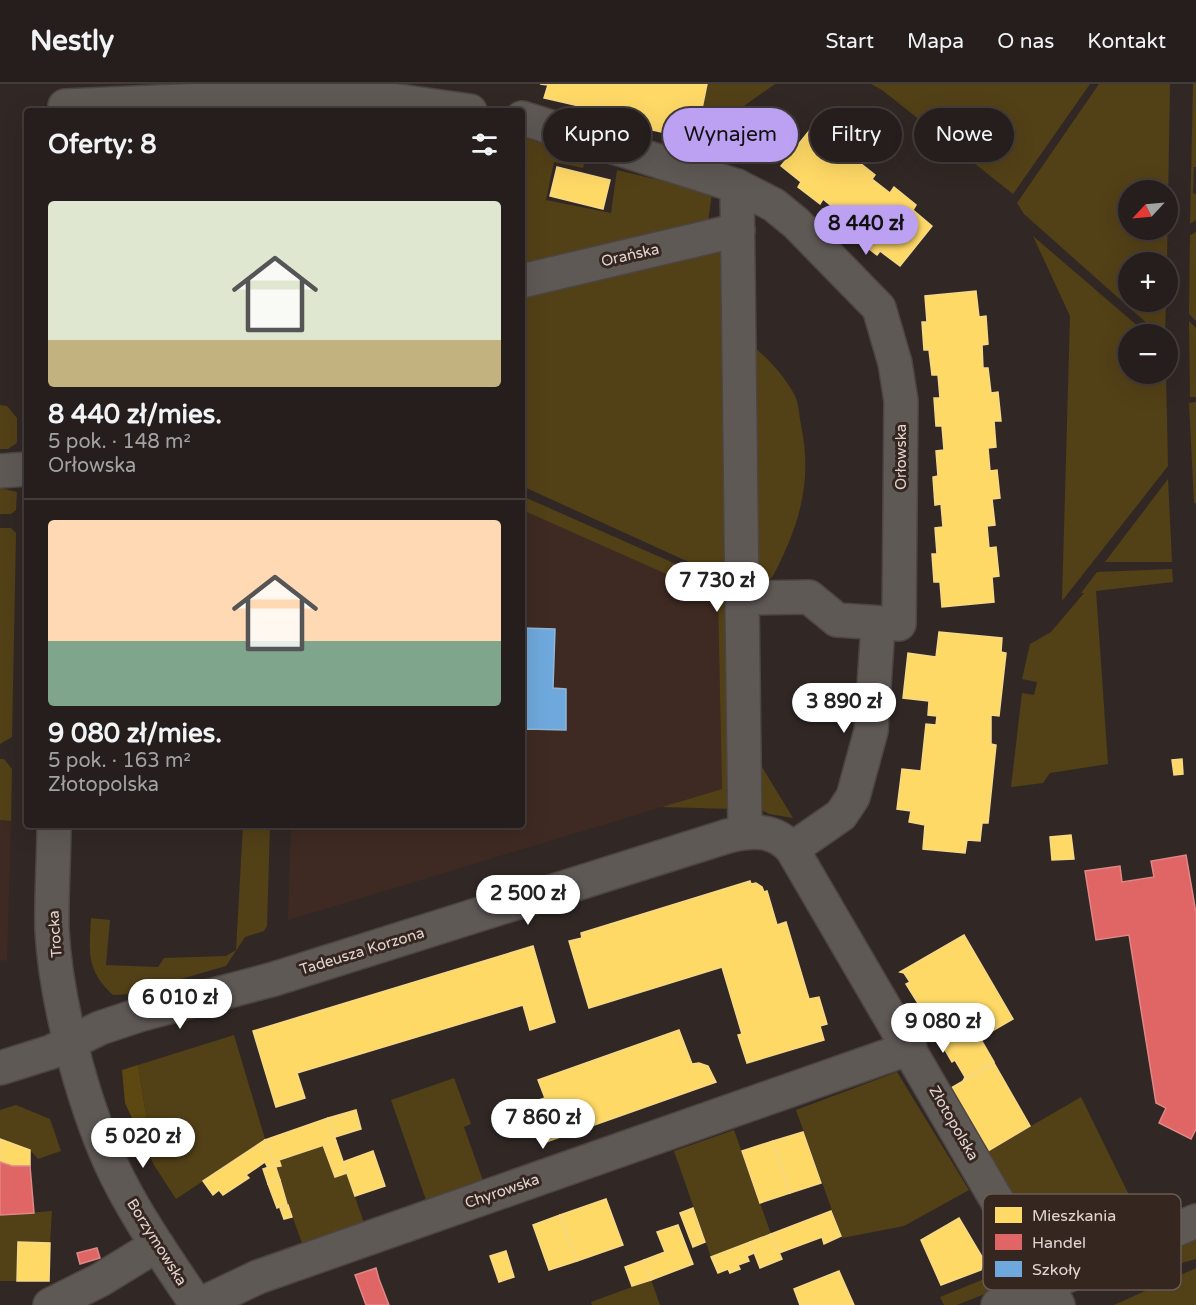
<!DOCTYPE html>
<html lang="pl">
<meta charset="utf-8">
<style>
body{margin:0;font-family:"Varela Round",sans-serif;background:#2d2725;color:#f1f3f6;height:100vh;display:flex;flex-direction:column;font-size:22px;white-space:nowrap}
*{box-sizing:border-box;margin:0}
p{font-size:20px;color:#a3a2a3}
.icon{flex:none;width:33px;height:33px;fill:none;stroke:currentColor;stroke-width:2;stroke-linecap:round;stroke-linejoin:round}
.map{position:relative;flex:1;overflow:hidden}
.side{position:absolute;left:24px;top:24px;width:501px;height:720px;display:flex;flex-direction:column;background:#251e1c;border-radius:6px;box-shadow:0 6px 24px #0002,0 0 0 2px #423c3b}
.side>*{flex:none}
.banner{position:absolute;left:543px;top:24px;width:562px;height:54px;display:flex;gap:12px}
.needle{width:39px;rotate:244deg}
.controls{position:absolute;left:1118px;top:96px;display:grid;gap:12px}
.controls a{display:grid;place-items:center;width:60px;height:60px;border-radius:50%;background:#251e1c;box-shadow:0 6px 24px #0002,0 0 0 2px #423c3b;font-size:30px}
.price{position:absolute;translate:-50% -51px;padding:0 14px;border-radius:21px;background:#fff;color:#222;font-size:20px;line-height:39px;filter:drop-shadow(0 2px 3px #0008)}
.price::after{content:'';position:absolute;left:50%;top:36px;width:18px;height:14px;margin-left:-9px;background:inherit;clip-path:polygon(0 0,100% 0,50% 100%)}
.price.on{background:#bca0f2;color:#111}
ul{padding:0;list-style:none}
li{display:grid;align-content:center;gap:12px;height:318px;padding:0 24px}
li+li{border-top:2px solid #423c3b}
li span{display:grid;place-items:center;height:186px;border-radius:6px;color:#555}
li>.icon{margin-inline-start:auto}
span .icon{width:108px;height:108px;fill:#fffc;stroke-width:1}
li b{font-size:26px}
h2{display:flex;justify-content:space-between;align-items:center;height:72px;padding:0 24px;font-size:26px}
.tag{padding:0 21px;border-radius:27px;background:#251e1c;box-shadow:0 6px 24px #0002,0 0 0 2px #423c3b;font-size:21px;line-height:54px}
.tag.on{background:#bca0f2;color:#111}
header{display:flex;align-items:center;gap:36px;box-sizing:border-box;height:84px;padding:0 30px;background:#251e1c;border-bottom:2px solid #423c3b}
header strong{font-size:28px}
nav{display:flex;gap:33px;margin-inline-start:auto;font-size:21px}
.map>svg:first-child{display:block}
.built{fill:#3e2a22}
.green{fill:#524017;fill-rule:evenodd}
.forest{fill:#5e4811}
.homes{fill:#ffd966;stroke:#f6d886;stroke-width:1.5}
.shops{fill:#e06666;stroke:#e08786;stroke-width:1.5}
.schools{fill:#6fa8dc;stroke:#91b6d9;stroke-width:1.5}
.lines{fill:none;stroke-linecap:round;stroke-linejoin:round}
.minor-casing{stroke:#4d4541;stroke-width:36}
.minor{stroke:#5f5956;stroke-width:33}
.labels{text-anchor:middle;stroke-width:6;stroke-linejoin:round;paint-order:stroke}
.street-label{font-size:15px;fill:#e0d5d1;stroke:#362620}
.key{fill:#362620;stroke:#695b55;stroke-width:1.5}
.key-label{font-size:16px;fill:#e0d5d1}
</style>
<header>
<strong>Nestly</strong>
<nav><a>Start</a><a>Mapa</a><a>O nas</a><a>Kontakt</a></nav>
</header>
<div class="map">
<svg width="1196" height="1221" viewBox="0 0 1196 1221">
<rect width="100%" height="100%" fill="#312825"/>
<!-- built -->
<g class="built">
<polygon points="522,426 718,513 722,705 288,836 291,741 522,741"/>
<polygon points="0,736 11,737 7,877 0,876"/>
</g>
<!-- green -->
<g class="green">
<polygon points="707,0 775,0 696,56"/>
<polygon points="871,0 1090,0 1013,110 882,6"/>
<path d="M1099,0h71l-3,178h-39v40h38l-1,32h-6l-135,-120 -7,-11zM1167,106v40h-39v-40z"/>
<polygon points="1193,0 1196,0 1196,83 1194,83 1193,109 1196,110 1196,136 1190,140"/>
<polygon points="522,53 586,72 583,84 554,78 546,116 611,129 617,86 712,109 708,138 522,185"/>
<polygon points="1196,148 1196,237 1189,230 1190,151"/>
<polygon points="1033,152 1147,250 1128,250 1128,290 1166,290 1168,382 1062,517 1070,232"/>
<polygon points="732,158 737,500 522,402 522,205"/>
<polygon points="1189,237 1196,244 1196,313 1190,313"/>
<path d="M745,255c19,16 37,33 49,55 5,9 5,21 7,31 12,57 -2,101 -28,151l-5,6 -18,2z"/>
<polygon points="1196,318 1196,419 1194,419 1189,319"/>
<polygon points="0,321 7,322 17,334 17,359 8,365 0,365"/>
<polygon points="1168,395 1172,478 1105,478"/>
<polygon points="0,404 17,408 16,426 11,430 0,430"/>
<polygon points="522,412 730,504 733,725 662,723 722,705 718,513 522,426"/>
<polygon points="0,444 11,444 16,449 12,653 0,660"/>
<polygon points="1172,485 1173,498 1096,507 1108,680 1050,689 1043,699 1011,703 1022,609 1034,611 1037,598 1022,595 1030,560 1051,548 1084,509 1081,509 1097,488"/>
<polygon points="756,673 793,734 769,730 755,722"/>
<polygon points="0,675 4,675 12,685 11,737 0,736"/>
<path d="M243,741h27l-3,101 -3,5 -19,6 -19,29 -97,28 -16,1c-27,-25 -24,-43 -22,-77l19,2 -4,45 52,2 6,-9 62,-2 10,-6z"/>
<polygon points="234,951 265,1055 328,1034 364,1139 302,1159 265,1056 176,1115 154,1081 138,981"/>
<polygon points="897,988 969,1106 904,1142 842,1154 796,1026"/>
<polygon points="454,994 471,1040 464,1043 483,1097 426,1116 391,1016"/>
<polygon points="1081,1013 1130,1113 1041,1156 988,1067"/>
<polygon points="16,1021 50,1035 61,1067 38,1075 30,1066 0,1055 0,1026"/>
<polygon points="734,1046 771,1150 711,1173 674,1067"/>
<polygon points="52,1127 50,1159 18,1159 17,1197 0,1197 0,1131"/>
<polygon points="1196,1154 1196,1175 1181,1179 1173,1162"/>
<polygon points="1196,1184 1196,1221 1114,1221"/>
<polygon points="999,1189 1005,1202 957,1221 944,1221 940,1213"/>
<polygon points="651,1196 660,1221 592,1221 591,1218"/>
</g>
<!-- forest -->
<polygon class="forest" points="138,981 154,1081 125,1019 122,986"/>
<!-- homes -->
<g class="homes">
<polygon points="540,0 707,0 697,49 672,44 671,50 643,44 644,39 620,33 621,25 598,21 597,26 544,14 548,1"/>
<polygon points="813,42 833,58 837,53 859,70 855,75 875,91 872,95 890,109 894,103 916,121 913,126 932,142 900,182 880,167 877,171 855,154 858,150 838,134 841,130 823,115 820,120 798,103 801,98 781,82"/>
<polygon points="557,83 610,96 603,125 550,112"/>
<polygon points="976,207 979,233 986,232 988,260 982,261 983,284 988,284 991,309 998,308 1001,337 994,337 996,363 988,364 990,387 997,386 1000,414 992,415 995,441 987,442 989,464 996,463 999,492 992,493 994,518 942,523 940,498 934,498 932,470 937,470 935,444 943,443 941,420 935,421 933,393 938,392 936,367 944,366 942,342 936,342 934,314 940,314 938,291 932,291 929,266 924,266 922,238 927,238 925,212"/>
<polygon points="939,548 1002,554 1001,568 1006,569 999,632 991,631 991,660 996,661 988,739 982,739 980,757 967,756 965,769 923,765 925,741 909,738 911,727 897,725 902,685 921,687 926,640 936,641 937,632 928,631 929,617 903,614 908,569 936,573"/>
<polygon points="1182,675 1183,690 1174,691 1172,676"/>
<polygon points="1071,751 1074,775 1052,776 1050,753"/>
<polygon points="750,797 751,800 756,799 762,803 764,808 767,807 777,841 786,838 809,915 819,913 827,940 820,942 824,956 747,979 738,951 742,950 722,883 589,924 569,857 582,854 581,849"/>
<polygon points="964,851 1013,935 980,954 994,978 963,997 965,993 955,976 952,978 927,935 937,929 934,923 924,929 906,900 910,898 904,889 900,888"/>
<polygon points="533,862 555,938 530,946 523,921 297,989 305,1014 276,1023 253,947"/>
<polygon points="679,946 692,980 699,979 708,982 716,998 546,1058 532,1018 545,1014 538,996"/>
<polygon points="994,979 1030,1042 988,1067 951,1004"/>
<polygon points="356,1026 361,1045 335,1053 328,1034"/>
<polygon points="328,1034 336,1057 279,1076 281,1082 275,1083 265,1056"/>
<polygon points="803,1048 821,1099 790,1109 773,1057"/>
<polygon points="0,1055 30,1066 30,1082 12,1082 0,1078"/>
<polygon points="265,1056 275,1081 268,1084 265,1078 246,1091 249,1094 223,1111 219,1106 213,1111 203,1097"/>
<polygon points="336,1057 347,1089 335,1093 323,1061"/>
<polygon points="773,1057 790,1109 760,1119 742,1067"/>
<polygon points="373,1067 385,1102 355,1112 343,1078"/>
<polygon points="275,1081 280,1096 268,1100 263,1085"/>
<polygon points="280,1096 287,1120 277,1124 268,1100"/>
<polygon points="606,1115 623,1161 577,1177 560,1131"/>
<polygon points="288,1121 292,1133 284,1135 280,1124"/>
<polygon points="693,1124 705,1158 693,1163 680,1129"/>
<polygon points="831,1127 841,1152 824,1160 822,1153 779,1169 771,1150"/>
<polygon points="560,1131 577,1177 549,1186 533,1141"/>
<polygon points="959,1134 984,1176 981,1186 941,1201 921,1156"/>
<polygon points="678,1141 693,1180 651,1196 644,1176 665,1168 657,1148"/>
<polygon points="771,1150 782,1175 760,1184 750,1158"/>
<polygon points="18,1158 50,1159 49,1197 17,1197"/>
<polygon points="750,1158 754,1169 747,1172 749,1177 738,1181 740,1185 730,1189 728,1185 718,1189 711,1173"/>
<polygon points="506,1167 514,1193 499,1198 490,1172"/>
<polygon points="644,1176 651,1196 632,1202 625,1183"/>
<polygon points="839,1187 854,1221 800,1221 794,1205"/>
</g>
<!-- shops -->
<g class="shops">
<polygon points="1186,771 1196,829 1196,1045 1191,1055 1159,1039 1166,1024 1156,1019 1129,851 1096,856 1085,787 1120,782 1122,798 1154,793 1151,777"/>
<polygon points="0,1078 12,1082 30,1082 34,1129 0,1131"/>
<polygon points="97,1164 100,1174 80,1180 77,1169"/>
<polygon points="376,1184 379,1195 389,1221 366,1221 355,1191"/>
</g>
<!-- schools -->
<polygon class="schools" points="522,544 555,545 553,604 566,605 566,646 526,645 524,708 522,708"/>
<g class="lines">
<defs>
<g id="minor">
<polyline points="65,22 297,12 369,13 470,27"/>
<polyline points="522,34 737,102 774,121 796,139 879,224 895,279 901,317 899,540 837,536 809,513 742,514 745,748"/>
<polyline points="737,102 742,514"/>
<polyline points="522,197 738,146"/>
<polyline points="0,387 27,385"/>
<path d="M54,741c0,35 -3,70 -2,105 4,72 30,169 59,234 23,50 56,96 86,141"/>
<polyline points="792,765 841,731 853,713 871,647 877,557"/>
<path d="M0,984l51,-16 49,-24 42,-14 132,-35 454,-143c24,-6 47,-7 64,13l266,456"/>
<polyline points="50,1221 100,1196 157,1161"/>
<polyline points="199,1221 258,1193 910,964"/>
<polyline points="998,1221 1196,1137"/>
</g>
</defs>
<!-- minor casing -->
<use href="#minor" class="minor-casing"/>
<!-- minor -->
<use href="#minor" class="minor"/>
</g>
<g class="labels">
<!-- street labels -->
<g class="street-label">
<text transform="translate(630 171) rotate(-13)" y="5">Orańska</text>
<text transform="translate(901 373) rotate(-90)" y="5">Orłowska</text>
<text transform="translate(55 850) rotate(-94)" y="5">Trocka</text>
<text transform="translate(362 867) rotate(-17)" y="5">Tadeusza Korzona</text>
<text transform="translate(954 1039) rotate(60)" y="5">Złotopolska</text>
<text transform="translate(502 1107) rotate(-19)" y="5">Chyrowska</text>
<text transform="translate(157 1158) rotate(58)" y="5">Borzymowska</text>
</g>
</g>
<!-- legend -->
<rect x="983" y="1110" width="198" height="96" rx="9" class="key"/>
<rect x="995" y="1123" width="27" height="16" fill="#ffd966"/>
<rect x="995" y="1150" width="27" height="16" fill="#e06666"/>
<rect x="995" y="1177" width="27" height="16" fill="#6fa8dc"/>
<g class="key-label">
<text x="1032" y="1137">Mieszkania</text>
<text x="1032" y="1164">Handel</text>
<text x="1032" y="1191">Szkoły</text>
</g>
</svg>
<div class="controls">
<a><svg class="needle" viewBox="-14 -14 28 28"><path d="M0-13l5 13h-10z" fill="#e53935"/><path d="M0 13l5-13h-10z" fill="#a3a2a3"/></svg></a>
<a>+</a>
<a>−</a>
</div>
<b class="price on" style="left:866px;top:172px">8 440 zł</b>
<b class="price" style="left:717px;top:529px">7 730 zł</b>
<b class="price" style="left:844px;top:650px">3 890 zł</b>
<b class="price" style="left:528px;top:842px">2 500 zł</b>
<b class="price" style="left:180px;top:946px">6 010 zł</b>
<b class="price" style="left:943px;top:970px">9 080 zł</b>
<b class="price" style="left:543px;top:1066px">7 860 zł</b>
<b class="price" style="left:143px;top:1085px">5 020 zł</b>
<div class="banner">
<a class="tag">Kupno</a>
<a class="tag on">Wynajem</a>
<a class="tag">Filtry</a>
<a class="tag">Nowe</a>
</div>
<section class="side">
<h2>Oferty: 8<svg class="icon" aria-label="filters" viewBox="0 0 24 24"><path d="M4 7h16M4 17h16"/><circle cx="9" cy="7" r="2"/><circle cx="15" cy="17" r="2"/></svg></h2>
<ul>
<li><span style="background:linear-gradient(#dfe7d0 75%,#c2b280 0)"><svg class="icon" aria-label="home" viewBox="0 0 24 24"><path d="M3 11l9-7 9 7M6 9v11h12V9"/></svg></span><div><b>8 440 zł/mies.</b><p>5 pok. · 148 m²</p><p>Orłowska</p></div></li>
<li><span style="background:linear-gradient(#ffd9b3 65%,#7fa58c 0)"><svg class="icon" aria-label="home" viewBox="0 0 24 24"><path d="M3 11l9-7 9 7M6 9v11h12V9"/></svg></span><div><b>9 080 zł/mies.</b><p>5 pok. · 163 m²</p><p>Złotopolska</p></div></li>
</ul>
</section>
</div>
